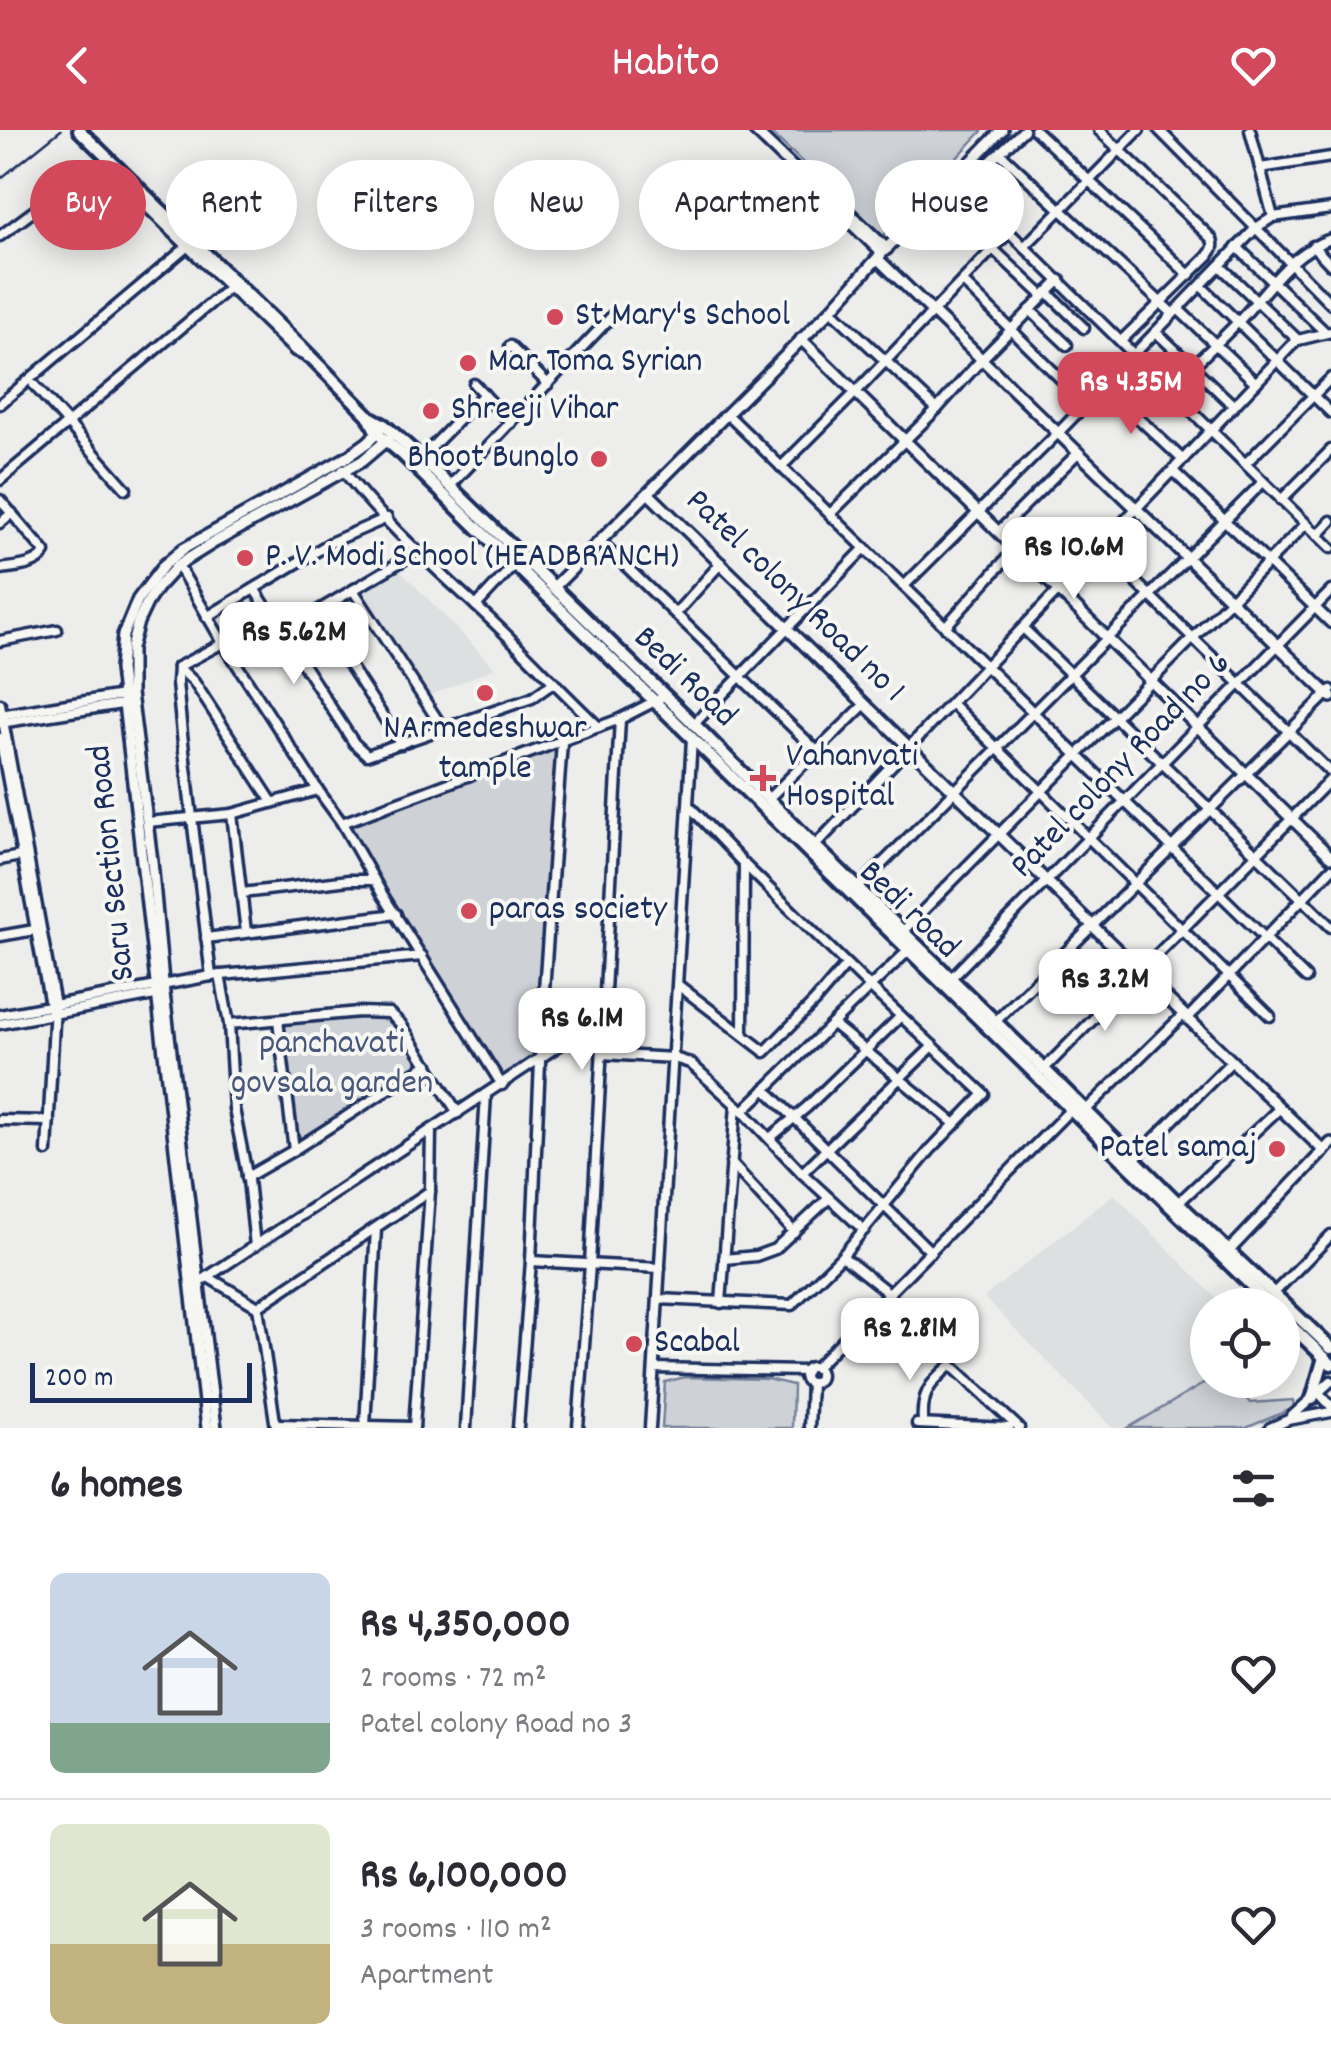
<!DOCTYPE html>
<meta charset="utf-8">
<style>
body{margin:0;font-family:Dekko,sans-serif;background:#f2f2f3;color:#2b2b33;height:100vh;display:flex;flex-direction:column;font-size:38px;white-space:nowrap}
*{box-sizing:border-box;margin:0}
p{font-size:32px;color:#7c7c81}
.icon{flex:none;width:55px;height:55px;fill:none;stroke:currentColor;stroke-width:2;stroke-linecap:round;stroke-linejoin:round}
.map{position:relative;height:1298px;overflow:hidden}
.drawer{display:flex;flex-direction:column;background:#fff;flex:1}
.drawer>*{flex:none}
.banner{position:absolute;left:30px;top:30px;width:1272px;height:90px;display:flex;gap:20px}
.buttons{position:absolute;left:1190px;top:1158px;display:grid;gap:20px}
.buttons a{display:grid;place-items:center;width:110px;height:110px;border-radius:50%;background:#fff;box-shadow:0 5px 25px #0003;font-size:50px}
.scale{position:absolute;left:30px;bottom:25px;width:222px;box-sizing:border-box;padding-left:10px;border:5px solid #1b2f5e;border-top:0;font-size:28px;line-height:35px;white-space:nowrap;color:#1b2f5e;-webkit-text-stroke:8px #f6f6f2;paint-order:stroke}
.price{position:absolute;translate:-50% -85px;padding:0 22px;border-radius:20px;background:#fff;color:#222;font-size:32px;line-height:65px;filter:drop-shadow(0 2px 5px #0008)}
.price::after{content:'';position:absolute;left:50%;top:60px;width:30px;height:22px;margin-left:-15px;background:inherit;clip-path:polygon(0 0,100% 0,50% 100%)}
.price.on{background:#d1495b;color:#fff}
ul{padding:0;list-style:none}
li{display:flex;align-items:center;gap:30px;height:250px;padding:0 50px}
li+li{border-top:2px solid #e1e1e2}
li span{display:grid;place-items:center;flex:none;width:280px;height:200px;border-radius:15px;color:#555}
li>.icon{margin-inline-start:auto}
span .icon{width:120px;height:120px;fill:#fffc;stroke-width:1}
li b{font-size:42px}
h2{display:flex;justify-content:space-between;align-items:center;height:120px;padding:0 50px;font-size:42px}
.tag{padding:0 35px;border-radius:45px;background:#fff;box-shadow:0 5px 25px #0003;font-size:35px;line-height:90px}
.tag.on{background:#d1495b;color:#fff}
header{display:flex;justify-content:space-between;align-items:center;height:130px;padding:0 50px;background:#d1495b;color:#fff;font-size:45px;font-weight:600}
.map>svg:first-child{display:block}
</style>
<header><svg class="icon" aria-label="back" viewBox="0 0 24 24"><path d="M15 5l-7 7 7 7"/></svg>Habito<svg class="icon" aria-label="heart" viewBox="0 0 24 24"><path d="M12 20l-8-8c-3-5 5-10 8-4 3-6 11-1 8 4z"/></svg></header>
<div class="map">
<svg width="1331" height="1298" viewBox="0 0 1331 1298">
<rect width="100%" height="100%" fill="#edeeec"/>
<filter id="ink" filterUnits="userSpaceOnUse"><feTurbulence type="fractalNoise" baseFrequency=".01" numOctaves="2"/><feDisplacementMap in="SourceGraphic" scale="20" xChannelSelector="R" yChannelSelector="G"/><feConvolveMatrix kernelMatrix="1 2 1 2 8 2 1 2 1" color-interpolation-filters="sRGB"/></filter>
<g filter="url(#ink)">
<!-- built -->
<g fill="#dde0e1">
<path d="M 398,438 L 495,538 L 427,567 L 355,459 Z"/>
<path d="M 1114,1064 L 1223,1175 L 1208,1175 L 1208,1250 L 1231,1250 L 1250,1273 L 1293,1270 L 1294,1278 L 1246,1298 L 1113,1298 L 984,1167 Z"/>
</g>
<!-- green -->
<g fill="#ced2d7" stroke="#74809a" stroke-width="2.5">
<path d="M 768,0 L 983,0 L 882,107 Z"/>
<path d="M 557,614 L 533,926 L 503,946 L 497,943 L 393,779 L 367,746 L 346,694 Z"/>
<path d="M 361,886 L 387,888 L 423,934 L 301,1008 C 276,978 283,931 282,894 Z"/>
<path d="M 685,1247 L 767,1249 L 793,1255 L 792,1298 L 662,1298 L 665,1252 Z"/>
<path d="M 1210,1250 L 1231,1250 L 1250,1273 L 1293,1270 L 1294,1278 L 1246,1298 L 1128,1298 Z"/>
</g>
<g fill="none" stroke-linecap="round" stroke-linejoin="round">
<defs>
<g id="minor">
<path d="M 1035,0 L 1189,145"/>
<path d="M 1099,0 L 1212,109 C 1215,117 1212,120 1208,126 L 1121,211"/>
<path d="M 1159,0 L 1331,174"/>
<path d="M 1250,0 L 1273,87"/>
<path d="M 1000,23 L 1173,184"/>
<path d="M 1260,38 L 1331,27"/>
<path d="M 955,49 L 1331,418"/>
<path d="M 963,57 L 1024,0"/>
<path d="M 0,106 L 81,46 L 99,39 L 110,41 L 295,221 L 309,228"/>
<path d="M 1313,116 L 1331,135"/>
<path d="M 1024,117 L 1139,0"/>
<path d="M 1237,117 L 1325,202"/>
<path d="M 993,119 L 1043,166"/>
<path d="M 1220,136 L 1298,210"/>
<path d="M 962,151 L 1086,274"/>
<path d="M 1201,156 L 1331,283"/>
<path d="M 1047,162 L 1084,198"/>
<path d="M 1178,179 L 1256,253"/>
<path d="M 831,180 L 937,279"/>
<path d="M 1030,180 L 1067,215"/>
<path d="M 1156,202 L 1234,276"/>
<path d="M 510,216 L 548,254"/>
<path d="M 474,254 L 511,293"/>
<path d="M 34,255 L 126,359"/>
<path d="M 1104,256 L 1183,330"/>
<path d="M 1170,259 C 1192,236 1216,215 1238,192 C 1266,163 1291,121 1331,109"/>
<path d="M 0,274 L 188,116"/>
<path d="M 727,284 L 1306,848"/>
<path d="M 421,328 L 484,264"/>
<path d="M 1245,334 L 1331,248"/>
<path d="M 781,337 L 856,262 L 1009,102"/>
<path d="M 343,340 C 385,395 439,441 489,488 C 527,524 562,562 599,597"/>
<path d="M 1173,341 L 1331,493"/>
<path d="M 0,350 L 230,157"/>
<path d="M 450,356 L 614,184"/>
<path d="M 0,370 L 45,422 C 39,436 15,437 0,439"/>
<path d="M 1281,370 L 1331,320"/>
<path d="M 830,384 L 937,279 L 982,229 L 1060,150"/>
<path d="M 0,393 L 12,383"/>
<path d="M 999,401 L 1078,323"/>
<path d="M 1318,405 L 1331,391"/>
<path d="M 601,412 L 817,621"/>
<path d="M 1100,417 L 1331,643"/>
<path d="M 178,435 L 223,513 L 318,660 L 342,693 L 381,762 L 502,955"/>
<path d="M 904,456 L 1058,303 L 1256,98 L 1273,87 L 1331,79"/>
<path d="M 255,460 L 354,613 L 367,625 L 532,568 L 553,553"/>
<path d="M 353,460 L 444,600"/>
<path d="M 476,476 L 514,435"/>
<path d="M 315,482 L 401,614"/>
<path d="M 676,483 L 721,433"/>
<path d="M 207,487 L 332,412 L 387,388"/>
<path d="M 945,497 L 1016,418"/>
<path d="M 1023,498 L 1331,797"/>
<path d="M 282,502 L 417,422"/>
<path d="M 0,511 L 57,500"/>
<path d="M 178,537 L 177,553 L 182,604 L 211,846"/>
<path d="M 178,537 L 194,552 L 272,672"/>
<path d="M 178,537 L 223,513"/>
<path d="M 951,573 L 1270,886"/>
<path d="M 0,574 L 55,875 L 47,1021"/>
<path d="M 0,585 L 129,564"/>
<path d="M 0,593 L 128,573"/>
<path d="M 693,595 L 865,418"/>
<path d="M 0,608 L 51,880"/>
<path d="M 768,669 L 865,574"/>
<path d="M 690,677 L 744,734 L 870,857 L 743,981"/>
<path d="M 232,684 L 246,802"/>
<path d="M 147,692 L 232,684 L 318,660"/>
<path d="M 342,693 L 620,589 L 659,569"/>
<path d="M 812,719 L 1291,216 L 1298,210 L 1331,202"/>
<path d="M 0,730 L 25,725"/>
<path d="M 859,757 L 1263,352"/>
<path d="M 242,763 L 349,750 L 374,750"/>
<path d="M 903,801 L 1306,394"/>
<path d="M 0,806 L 40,799"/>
<path d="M 206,808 L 396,784"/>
<path d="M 220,845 L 229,894 L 234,979 L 248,1050 L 255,1116"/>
<path d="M 950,849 L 1331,461"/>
<path d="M 678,855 L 765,922 L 815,871 L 846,835"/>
<path d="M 0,885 L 211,846 L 422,826"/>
<path d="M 1187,889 L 1331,739"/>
<path d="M 278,890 L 294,1020"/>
<path d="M 994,893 L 1331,560"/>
<path d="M 0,894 L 160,864"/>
<path d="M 229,894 L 359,882 L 389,883 L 401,894 L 458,983"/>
<path d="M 833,894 L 955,994"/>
<path d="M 743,904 L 744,734"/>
<path d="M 602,924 L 674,928 L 690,933 L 743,981 L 802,1043 L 864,1100"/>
<path d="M 1044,939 L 1331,649"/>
<path d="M 765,959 L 931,1122"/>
<path d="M 1086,980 L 1183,885"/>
<path d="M 0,990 L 49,991"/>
<path d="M 770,1008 L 807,977 L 901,886"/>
<path d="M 1135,1028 L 1232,931"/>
<path d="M 731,1033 L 794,1102"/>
<path d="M 802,1043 L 933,916"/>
<path d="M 247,1047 L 294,1020 L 428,934"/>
<path d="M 1178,1073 L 1280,978"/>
<path d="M 842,1126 L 890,1164"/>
<path d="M 724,1129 L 756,1126 L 775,1119 L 829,1068"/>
<path d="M 531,1131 L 660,1138"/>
<path d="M 208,1147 L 258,1177"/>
<path d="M 195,1155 L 604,886"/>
<path d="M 1274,1163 L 1331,1105"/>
<path d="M 658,1169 L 792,1175 L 842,1126 L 931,1019 L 984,964 L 870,857 L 909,820"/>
<path d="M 721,1173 L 736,975"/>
<circle cx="812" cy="1245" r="8"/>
<path d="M 654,1238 L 806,1241"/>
<path d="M 815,1238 L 1072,978"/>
<path d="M 1319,1263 L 1331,1276"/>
<path d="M 1291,1287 L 1331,1251"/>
<path d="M 276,1294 L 414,1297"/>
<path d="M 917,1294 L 1009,1298"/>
<path d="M 923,1294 C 921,1265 928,1254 951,1235 L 1019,1298"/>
<path d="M 365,1296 L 376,1099"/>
<path d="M 276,1298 L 258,1177 L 430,1061"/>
<path d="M 414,1298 L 430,1061 L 431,1000"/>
<path d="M 466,1298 L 486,964"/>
<path d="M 518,1298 L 531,1131 L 542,888 L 562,612"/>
<path d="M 578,1298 L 590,1134 L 620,589"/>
<path d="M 650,1298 L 692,609"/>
<path d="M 809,1298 L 811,1253"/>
<path d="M 1270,1298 L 1288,1290 L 1331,1282"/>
</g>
<g id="tertiary">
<path d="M 754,0 L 882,123"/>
<path d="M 838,72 L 887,119"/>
<path d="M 878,129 L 1331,567"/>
<path d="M 801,209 L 1331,727"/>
<path d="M 649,364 L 1324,1021"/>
<path d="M 553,458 L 831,180 L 882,123 L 1002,0"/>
<path d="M 1224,1126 L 1331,1013"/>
<path d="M 207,1298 L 120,539 L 123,505 L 138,469 L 164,435 L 183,419 L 347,327 L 368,312 L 381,299"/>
<path d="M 216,1298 L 164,863 L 152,731 L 131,563 L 131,518 L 138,492 L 147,473 L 157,458 L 178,435 L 215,412 L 362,331 L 388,309"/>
</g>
<g id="secondary">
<path d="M 79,0 L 301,217 L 368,285 L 377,303 L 402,324 L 1271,1175"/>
<path d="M 370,287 L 384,295 L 421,328 L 693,593 L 815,716 L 1044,939 L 1178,1073 L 1331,1218"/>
<path d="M 1282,1187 L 1331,1234"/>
<path d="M 1312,1269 L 1324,1227"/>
</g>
</defs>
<!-- minor casing -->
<use href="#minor" stroke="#1b2f5e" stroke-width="15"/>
<!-- tertiary casing -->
<use href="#tertiary" stroke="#1b2f5e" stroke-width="16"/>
<!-- secondary casing -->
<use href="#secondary" stroke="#1b2f5e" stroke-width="18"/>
<!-- minor -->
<use href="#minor" stroke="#f6f6f2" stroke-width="8"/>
<!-- tertiary -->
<use href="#tertiary" stroke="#f6f6f2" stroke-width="9"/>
<!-- secondary -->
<use href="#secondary" stroke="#f6f6f2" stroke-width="10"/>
<!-- rail -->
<path stroke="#1b2f5e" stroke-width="2.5" d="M 0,49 L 61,0"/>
</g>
</g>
<!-- markers -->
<g fill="#d1495b" stroke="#f6f6f2" stroke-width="4">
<circle cx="555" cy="187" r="10"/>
<circle cx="468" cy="233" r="10"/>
<circle cx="431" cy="281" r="10"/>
<circle cx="599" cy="329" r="10"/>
<circle cx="245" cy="428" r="10"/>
<circle cx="485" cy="563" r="10"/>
<path d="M758 633h10v10h10v10h-10v10h-10v-10h-10v-10h10z"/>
<circle cx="469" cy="781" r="10"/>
<circle cx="1277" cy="1019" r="10"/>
<circle cx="634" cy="1214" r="10"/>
</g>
<g text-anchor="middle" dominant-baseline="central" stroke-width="8" stroke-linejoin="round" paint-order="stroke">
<!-- poi labels -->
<g font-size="35" fill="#1b2f5e" stroke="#f6f6f2" text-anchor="start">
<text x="575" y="187">St Mary's School</text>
<text x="488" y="233">Mar Toma Syrian</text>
<text x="451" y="281">Shreeji Vihar</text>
<text x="579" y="329" text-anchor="end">Bhoot Bunglo</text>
<text x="265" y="428">P. V. Modi School (HEADBRANCH)</text>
<text x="485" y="600" text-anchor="middle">NArmedeshwar<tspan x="485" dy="40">tample</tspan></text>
<text x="786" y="628">Vahanvati<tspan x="786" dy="40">Hospital</tspan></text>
<text x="489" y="781">paras society</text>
<text x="1257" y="1019" text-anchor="end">Patel samaj</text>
<text x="654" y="1214">Scabal</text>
</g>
<!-- street labels -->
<g font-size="35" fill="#1b2f5e" stroke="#f6f6f2">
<text transform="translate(794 467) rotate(44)">Patel colony Road no 1</text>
<text transform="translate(684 548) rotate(44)">Bedi Road</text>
<text transform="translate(1122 636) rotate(-46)">Patel colony Road no 6</text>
<text transform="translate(113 733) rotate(-96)">Saru Section Road</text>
<text transform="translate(908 781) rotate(44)">Bedi road</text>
</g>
<!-- park labels -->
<g font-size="35" fill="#48587c" stroke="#f6f6f2">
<text x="332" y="915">panchavati<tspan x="332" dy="40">govsala garden</tspan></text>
</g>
</g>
</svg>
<div class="buttons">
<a><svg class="icon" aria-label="locate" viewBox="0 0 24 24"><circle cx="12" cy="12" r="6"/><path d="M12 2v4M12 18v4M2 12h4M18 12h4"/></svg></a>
</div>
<div class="scale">200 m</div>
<b class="price on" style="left:1131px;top:307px">Rs 4.35M</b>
<b class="price" style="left:1074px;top:472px">Rs 10.6M</b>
<b class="price" style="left:294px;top:557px">Rs 5.62M</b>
<b class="price" style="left:1105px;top:904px">Rs 3.2M</b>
<b class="price" style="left:582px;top:943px">Rs 6.1M</b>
<b class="price" style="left:910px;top:1253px">Rs 2.81M</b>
<div class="banner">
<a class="tag on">Buy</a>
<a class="tag">Rent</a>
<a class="tag">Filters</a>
<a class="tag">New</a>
<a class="tag">Apartment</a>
<a class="tag">House</a>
</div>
</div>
<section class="drawer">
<h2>6 homes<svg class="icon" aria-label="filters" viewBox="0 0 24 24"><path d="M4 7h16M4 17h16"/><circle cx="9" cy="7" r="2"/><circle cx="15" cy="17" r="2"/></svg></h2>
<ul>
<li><span style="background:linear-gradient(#c9d6e8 75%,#7fa58c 0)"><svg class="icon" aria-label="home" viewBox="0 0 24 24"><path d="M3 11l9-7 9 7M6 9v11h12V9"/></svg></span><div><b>Rs 4,350,000</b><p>2 rooms · 72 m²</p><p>Patel colony Road no 3</p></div><svg class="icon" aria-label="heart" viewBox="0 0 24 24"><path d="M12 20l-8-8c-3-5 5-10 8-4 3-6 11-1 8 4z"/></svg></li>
<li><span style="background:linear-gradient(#dfe7d0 60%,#c2b280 0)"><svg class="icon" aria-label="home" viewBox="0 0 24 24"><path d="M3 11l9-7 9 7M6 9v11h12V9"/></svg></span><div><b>Rs 6,100,000</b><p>3 rooms · 110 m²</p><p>Apartment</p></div><svg class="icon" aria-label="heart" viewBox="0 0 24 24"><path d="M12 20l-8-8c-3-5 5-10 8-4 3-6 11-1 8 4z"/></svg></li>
</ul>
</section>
